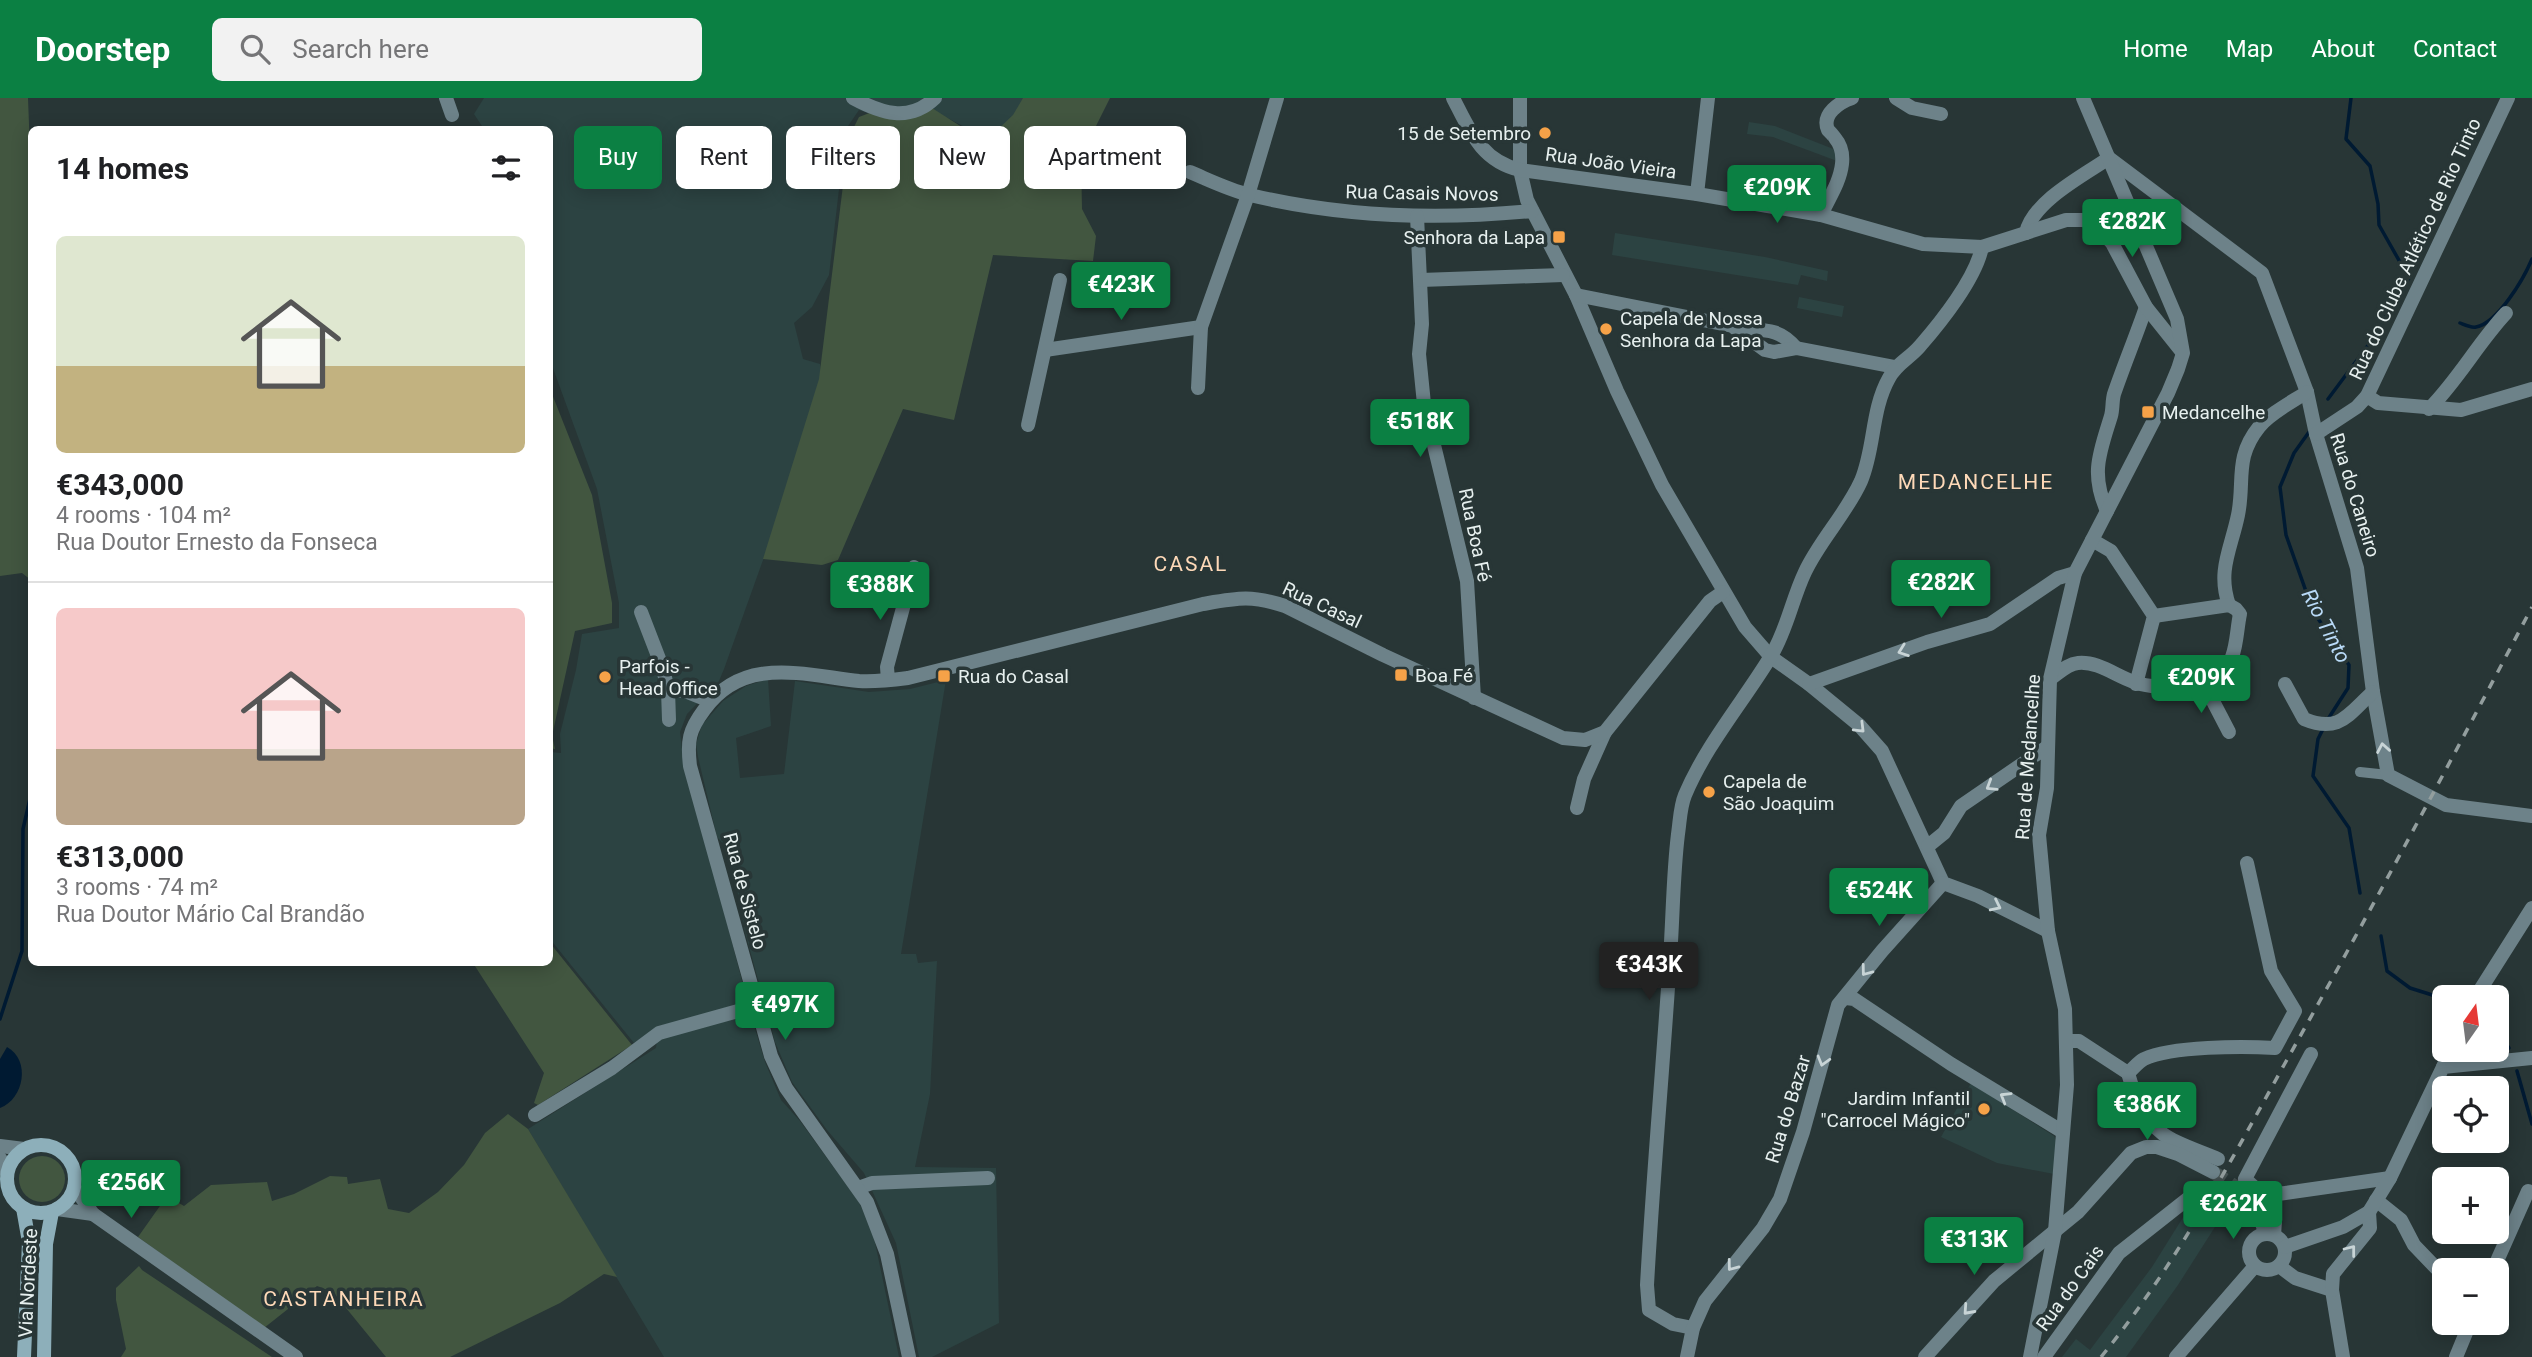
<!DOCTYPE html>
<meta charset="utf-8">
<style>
body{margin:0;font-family:Roboto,sans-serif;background:#f2f2f2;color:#202124;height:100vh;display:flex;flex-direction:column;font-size:26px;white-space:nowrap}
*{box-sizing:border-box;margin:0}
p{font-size:23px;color:#757577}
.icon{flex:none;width:38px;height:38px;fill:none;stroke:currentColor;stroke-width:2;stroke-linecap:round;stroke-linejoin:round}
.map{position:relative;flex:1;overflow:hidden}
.side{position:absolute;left:28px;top:28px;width:525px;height:840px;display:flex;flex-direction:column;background:#fff;border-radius:10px;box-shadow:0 4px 18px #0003}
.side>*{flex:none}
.guide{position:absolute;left:574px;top:28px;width:665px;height:63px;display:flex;gap:14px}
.needle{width:46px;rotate:14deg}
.fabs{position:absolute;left:2432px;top:887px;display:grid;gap:14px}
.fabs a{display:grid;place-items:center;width:77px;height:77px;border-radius:10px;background:#fff;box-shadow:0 4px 18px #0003;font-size:35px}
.price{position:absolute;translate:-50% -60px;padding:0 16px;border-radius:7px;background:#0b8043;color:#fff;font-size:23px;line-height:46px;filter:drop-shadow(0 2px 4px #0008)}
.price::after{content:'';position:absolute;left:50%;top:42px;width:21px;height:16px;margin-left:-10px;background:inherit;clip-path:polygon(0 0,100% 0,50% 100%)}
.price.current{background:#222;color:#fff}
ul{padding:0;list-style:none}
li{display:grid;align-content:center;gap:14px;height:371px;padding:0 28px}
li+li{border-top:2px solid #e0e0e0}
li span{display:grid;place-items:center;height:217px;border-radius:10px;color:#555}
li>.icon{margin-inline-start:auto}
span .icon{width:126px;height:126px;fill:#fffc;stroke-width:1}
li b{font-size:30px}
h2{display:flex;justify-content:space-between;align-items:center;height:84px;padding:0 28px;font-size:30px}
.pill{padding:0 24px;border-radius:10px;background:#fff;box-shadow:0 4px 18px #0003;font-size:24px;line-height:63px}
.pill.current{background:#0b8043;color:#fff}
header{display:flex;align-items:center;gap:42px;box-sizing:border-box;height:98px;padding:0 35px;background:#0b8043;color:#fff}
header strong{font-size:33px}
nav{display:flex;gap:38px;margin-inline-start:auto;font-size:24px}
.search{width:490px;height:63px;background:#f2f2f2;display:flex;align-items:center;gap:18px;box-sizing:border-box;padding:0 24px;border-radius:10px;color:#757577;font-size:26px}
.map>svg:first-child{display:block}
</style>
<header>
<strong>Doorstep</strong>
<div class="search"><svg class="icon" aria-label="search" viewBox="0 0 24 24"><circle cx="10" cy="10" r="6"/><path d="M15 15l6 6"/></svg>Search here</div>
<nav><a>Home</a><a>Map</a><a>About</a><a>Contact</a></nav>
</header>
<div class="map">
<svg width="2532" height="1259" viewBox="0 0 2532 1259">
<rect width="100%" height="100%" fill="#283636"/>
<!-- built -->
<g fill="#2c4342">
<path d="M 484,0 L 1028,0 L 999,47 L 934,13 L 883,20 L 859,12 L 846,31 L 829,177 L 812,209 L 794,225 L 803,261 L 820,266 L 822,283 L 791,384 L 724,571 L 719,583 L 687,616 L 680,634 L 682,651 L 748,906 L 659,928 L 634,945 L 550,841 L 550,654 L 561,655 L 560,636 L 576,572 L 582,536 L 619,530 L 619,505 L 597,391 L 550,262 L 550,32 L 484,31 L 474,16 Z"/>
<path d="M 1749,24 L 1775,28 L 1836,52 L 1837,63 L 1773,39 L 1747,36 Z"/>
<path d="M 1615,135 L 1765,159 L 1828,173 L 1827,183 L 1801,177 L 1798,187 L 1612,157 Z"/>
<path d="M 1799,199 L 1844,208 L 1842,219 L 1797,210 Z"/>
<path d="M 768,581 L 771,628 L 736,640 L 740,680 L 784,676 L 795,583 L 869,594 L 910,591 L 946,582 L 901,856 L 916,856 L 918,865 L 937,863 L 930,996 L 915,1069 L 996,1070 L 999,1225 L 932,1259 L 919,1259 L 896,1145 L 864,1075 L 827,1032 L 792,984 L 775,944 L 745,834 L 730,753 L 717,739 L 698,659 L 696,646 L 702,627 L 723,603 L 746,588 Z"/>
<path d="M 750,914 L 765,964 L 781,1002 L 800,1023 L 859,1104 L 873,1135 L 899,1259 L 664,1259 L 528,1031 L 656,950 L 657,942 Z"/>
<path d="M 1971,985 L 2054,1038 L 2057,1045 L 2054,1076 L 1997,1065 L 1941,1039 Z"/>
<path d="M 2192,1105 L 2220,1121 L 2178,1187 L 2126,1259 L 2062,1259 L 2076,1241 L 2090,1252 L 2152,1169 Z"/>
</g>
<!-- green -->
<g fill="#425640">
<path d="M 0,0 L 28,0 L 32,106 L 31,482 L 22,475 L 0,478 Z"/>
<path d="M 1023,0 L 1110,0 L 1081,58 L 1082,111 L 1096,138 L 1093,163 L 993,157 L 954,322 L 903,311 L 838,462 L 822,467 L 763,461 L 819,281 L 849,39 L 859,19 L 885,9 L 902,13 L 921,3 L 965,31 L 991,38 L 1013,17 Z"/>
<path d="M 550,291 L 592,397 L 612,505 L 612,525 L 575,533 L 552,638 L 555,651 L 550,650 Z"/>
<path d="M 550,845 L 632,947 L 538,1007 L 534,1005 L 544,975 L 473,865 L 550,864 Z"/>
<path d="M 508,1016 L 528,1031 L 617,1179 L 604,1176 L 560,1205 L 450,1259 L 386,1259 L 333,1194 L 317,1188 L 264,1230 L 138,1139 L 167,1098 L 184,1108 L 211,1087 L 267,1084 L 272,1103 L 294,1096 L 330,1078 L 347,1079 L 348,1086 L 380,1081 L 388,1111 L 409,1115 L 438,1094 L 464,1067 L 485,1035 Z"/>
<circle cx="42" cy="1081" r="23"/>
<path d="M 139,1168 L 142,1172 L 272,1259 L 121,1259 L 126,1251 L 116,1202 L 116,1190 Z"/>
</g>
<!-- water -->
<path fill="#001a32" d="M 7,949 C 31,962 24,1001 0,1010 L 0,961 Z"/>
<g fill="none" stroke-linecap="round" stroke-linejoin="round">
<!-- stream -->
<g stroke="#001a32" stroke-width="3.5">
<path d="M 2460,225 C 2465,227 2471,230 2476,229 C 2498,225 2524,180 2532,161"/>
<path d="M 2328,301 L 2369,246 L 2409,180 L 2379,127 L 2378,106 L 2370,68 L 2346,41 L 2351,0"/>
<path d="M 2309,334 L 2294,355 L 2280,389 L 2286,437 L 2313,513 L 2349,567 L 2348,590 L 2328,621"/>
<path d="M 2323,631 L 2318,641 L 2313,678 L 2349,730 L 2360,795"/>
<path d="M 2381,838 L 2387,873 L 2410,890 L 2445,901"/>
<path d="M 0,921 L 22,853 L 23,731 L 32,692"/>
<path d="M 2497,933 L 2509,950"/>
<path d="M 2517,973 L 2532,1026"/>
</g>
<!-- tertiary-tunnel -->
<path stroke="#455252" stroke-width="14" stroke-dasharray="14 7" stroke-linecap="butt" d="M 2213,1074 L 2237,1090"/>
<!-- pedestrian -->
<path stroke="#6d8289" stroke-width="10" d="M 2360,674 L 2388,677"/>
<!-- minor -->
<g stroke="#6d8289" stroke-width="14">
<path d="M 446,0 L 452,17"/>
<path d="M 853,0 C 881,15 909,25 935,0"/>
<path d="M 1520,0 L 1520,72 L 1527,102 L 1576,197 L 1617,293 L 1662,387 L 1745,529 L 1771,559 L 1809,586 L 1859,627 L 1882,653 L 1943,785 L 1978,798 L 2048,833"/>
<path d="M 1896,0 L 1912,10 L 1941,16"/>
<path d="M 1190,74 C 1209,82 1229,92 1250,97 C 1342,119 1439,122 1532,113"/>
<path d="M 1697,96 L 1708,0"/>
<path d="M 1821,117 C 1829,100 1840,84 1842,66 C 1843,57 1841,47 1835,40 C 1835,39 1829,33 1828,32 C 1821,16 1840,4 1852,0"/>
<path d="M 1417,118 L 1422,226 L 1419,256 L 1424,306 L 1467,483 L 1474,600"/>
<path d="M 2026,135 C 2032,104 2084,77 2109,60 L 2262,175 L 2307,294 L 2316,336 L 2357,470 L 2373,594 L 2388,677 L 2446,707 L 2532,718"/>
<path d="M 1421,182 L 1563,177"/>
<path d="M 1576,197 L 1748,231 C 1770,232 1782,233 1796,250"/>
<path d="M 1735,230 L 1765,252 L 1774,254 L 1796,250 L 1895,269"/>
<path d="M 1045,252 L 1201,229"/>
<path d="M 1198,290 L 1201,229 L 1248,97 L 1277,0"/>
<path d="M 2367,298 L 2378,305 L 2461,312 L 2532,291"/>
<path d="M 2429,311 C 2458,282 2478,245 2506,215"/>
<path d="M 1028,327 L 1060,182"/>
<path d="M 2316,336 L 2357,309 L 2367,298 L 2508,0"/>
<path d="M 2107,413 C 2090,375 2100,354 2111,318 C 2113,311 2112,303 2114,296 C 2124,267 2136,238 2146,209"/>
<path d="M 2092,442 L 2111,453 L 2154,518 L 2136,586"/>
<path d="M 2229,507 C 2217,473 2231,451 2238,417 C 2245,383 2234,360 2259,329 C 2270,315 2292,304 2307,294"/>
<path d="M 641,514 L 663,571 L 668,592 L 685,593 L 710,603"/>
<path d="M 2050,581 C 2059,575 2067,566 2078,565 C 2098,563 2116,578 2134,584 C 2160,594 2219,589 2232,559 C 2237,546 2237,530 2240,516 L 2236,511 L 2229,507 L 2154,518"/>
<path d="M 888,582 L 887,569 L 914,469"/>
<path d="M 2203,584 L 2229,634"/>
<path d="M 1809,586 L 1927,544 L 1990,526 L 2058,480 L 2075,475"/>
<path d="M 2285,586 L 2304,621 C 2340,636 2348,616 2373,594"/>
<path d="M 668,592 L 669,622"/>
<path d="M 1577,710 L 1584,681 L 1605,634"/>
<path d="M 1928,748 L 1944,735 L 1961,708 L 2047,649"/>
<path d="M 1846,900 L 1854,901 L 1951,966 L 2063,1034"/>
<path d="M 2475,900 L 2532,810"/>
<path d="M 2067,943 L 2079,943 L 2128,975 C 2133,971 2138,964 2144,961 C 2172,948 2243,948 2275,950 L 2295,913 L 2271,873 L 2247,765"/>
<path d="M 2311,956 L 2245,1081 L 2264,1098 L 2390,1080"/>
<path d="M 2443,969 L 2451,952"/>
<path d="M 2128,975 C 2134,997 2145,1022 2163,1036 C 2176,1046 2203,1054 2218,1061"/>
<path d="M 535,1017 L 612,970 L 659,935 L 756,908"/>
<path d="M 858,1090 L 872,1085 L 988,1080"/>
<path d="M 2264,1098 L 2275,1123 L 2274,1137"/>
<path d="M 2376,1102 L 2401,1122 L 2414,1147 L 2439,1173 L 2445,1176"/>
<path d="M 2279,1168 L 2295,1180 L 2332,1192 L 2343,1259"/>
<path d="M 2493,1172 L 2528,1093"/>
<path d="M 2332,1192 L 2333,1176 L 2370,1130 L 2369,1114"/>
<path d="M 1693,1230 L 1673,1226 L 1649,1212 L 1647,1187 C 1653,1078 1663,969 1670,860 C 1673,818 1673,777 1678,736 C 1680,723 1680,709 1685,697 C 1706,647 1743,604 1771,558 C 1787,532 1792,501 1805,474 C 1820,442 1846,416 1861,383 C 1875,350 1871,312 1889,280 C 1896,266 1910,260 1920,248 C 1941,224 1976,180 1982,149"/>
<path d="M 909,1259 L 887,1156 L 867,1104 L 786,990 L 771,958 L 690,668 C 687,643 689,632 704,612 C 743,557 803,577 859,583 C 875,584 892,582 908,580 L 1203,506 C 1238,500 1251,497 1285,508 L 1383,557 L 1563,640 L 1585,642 L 1605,634 L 1710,503 L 1723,494"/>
<path d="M 1687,1259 L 1693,1230 L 1705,1203 L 1763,1130 L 1780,1101 L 1803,1034 L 1838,907 L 1882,853 L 1943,785"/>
<path d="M 2044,1259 L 2119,1155 L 2195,1095"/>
<path d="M 2176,1259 L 2255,1168"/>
<path d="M 2456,1259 L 2470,1225"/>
</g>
<!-- tertiary -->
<g stroke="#6d8289" stroke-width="14">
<path d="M 1453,0 C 1470,33 1481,63 1520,72 L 1697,96 L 1821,117 L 1923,146 L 1982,149 L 2066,122 L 2083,122 L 2094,126 L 2112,145 L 2146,209 L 2182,254"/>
<path d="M 0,1048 L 24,1051"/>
<path d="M 0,1060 L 7,1075"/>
<path d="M 74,1089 L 93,1116 L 296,1259"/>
<path d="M 2237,1090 L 2257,1113 L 2266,1136"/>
<path d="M 57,1111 L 93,1116"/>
<circle cx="2267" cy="1154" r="18"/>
<path d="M 2285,1149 L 2343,1129 L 2369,1114 L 2390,1080 L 2443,969 L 2532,960"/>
<path d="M 1925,1259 L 1994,1183 L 2078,1114 L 2131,1055 L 2146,1049 L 2157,1049 L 2178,1056 L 2213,1074"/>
<path d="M 2030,1259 L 2055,1133 L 2067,987 L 2065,911 L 2048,833 L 2039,737 L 2047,690 L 2050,581 L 2075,475 L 2168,295 L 2178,271 L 2183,255 L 2177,221 L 2083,0"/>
</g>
<!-- secondary -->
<g stroke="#8dafba" stroke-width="14">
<circle cx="41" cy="1081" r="34"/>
<path d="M 23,1110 L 29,1144 L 24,1259"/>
<path d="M 44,1259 L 46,1146 L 52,1114"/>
</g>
<!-- rail -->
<path stroke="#939e9e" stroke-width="3.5" stroke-dasharray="9 9" stroke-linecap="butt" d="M 2101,1259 C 2174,1170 2228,1068 2284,967 C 2369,816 2451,663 2532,509"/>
</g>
<!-- one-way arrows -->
<defs><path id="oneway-chevron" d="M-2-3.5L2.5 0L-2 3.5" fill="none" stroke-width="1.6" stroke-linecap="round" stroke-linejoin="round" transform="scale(1.75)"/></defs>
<g stroke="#c8d4d6">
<use href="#oneway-chevron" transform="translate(1903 553) rotate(160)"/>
<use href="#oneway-chevron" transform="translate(1860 630) rotate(45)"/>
<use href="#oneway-chevron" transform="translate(2383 650) rotate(-100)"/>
<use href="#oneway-chevron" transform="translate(1991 688) rotate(148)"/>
<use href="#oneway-chevron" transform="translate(1996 808) rotate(26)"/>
<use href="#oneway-chevron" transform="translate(1866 873) rotate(127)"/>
<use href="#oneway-chevron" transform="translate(1823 963) rotate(106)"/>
<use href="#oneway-chevron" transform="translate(2005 999) rotate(-149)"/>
<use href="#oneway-chevron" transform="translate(2351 1152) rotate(-52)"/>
<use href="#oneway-chevron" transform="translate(1732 1168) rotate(127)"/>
<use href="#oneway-chevron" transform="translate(1968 1212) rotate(132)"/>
</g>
<!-- markers -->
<g fill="#f6a248" stroke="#283636" stroke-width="2.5">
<circle cx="1545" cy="35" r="7"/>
<rect x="1552" y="132" width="14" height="14" rx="3.5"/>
<circle cx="1606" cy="231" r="7"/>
<rect x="2141" y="307" width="14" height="14" rx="3.5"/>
<rect x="1394" y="570" width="14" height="14" rx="3.5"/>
<rect x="937" y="571" width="14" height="14" rx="3.5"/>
<circle cx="605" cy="579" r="7"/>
<circle cx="1709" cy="694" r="7"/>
<circle cx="1984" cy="1011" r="7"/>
</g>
<g text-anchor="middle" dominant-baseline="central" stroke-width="7" stroke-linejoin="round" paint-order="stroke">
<!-- poi labels -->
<g font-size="19" fill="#e7f0ef" stroke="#283636" text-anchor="start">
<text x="1531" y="35" text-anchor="end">15 de Setembro</text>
<text x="1545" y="139" text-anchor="end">Senhora da Lapa</text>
<text x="1620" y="220">Capela de Nossa<tspan x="1620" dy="22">Senhora da Lapa</tspan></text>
<text x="2162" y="314">Medancelhe</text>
<text x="619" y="568">Parfois -<tspan x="619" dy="22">Head Office</tspan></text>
<text x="1415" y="577">Boa Fé</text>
<text x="958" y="578">Rua do Casal</text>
<text x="1723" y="683">Capela de<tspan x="1723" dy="22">São Joaquim</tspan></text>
<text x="1970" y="1000" text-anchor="end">Jardim Infantil<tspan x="1970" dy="22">"Carrocel Mágico"</tspan></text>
</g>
<!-- street labels -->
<g font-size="19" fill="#e7f0ef" stroke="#283636">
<text transform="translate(1611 65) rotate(8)">Rua João Vieira</text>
<text transform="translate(1422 95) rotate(1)">Rua Casais Novos</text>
<text transform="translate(2415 151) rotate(-65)">Rua do Clube Atlético de Rio Tinto</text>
<text transform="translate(2355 397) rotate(73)">Rua do Caneiro</text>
<text transform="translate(1475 437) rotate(78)">Rua Boa Fé</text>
<text transform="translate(1322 507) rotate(25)">Rua Casal</text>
<text transform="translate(2028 659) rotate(-86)">Rua de Medancelhe</text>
<text transform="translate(745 793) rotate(75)">Rua de Sistelo</text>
<text transform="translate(1788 1011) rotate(-73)">Rua do Bazar</text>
<text transform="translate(28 1185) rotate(-87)">Via Nordeste</text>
<text transform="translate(2070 1190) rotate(-54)">Rua do Cais</text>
</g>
<!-- neighbourhood labels -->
<g font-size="21" letter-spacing="2" fill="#fed9b8" stroke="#283636">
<text x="1976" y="384">MEDANCELHE</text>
<text x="1191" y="466">CASAL</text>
<text x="344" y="1201">CASTANHEIRA</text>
</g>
<!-- water labels -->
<g font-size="21" font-style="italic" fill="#b9daf7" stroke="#283636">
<text transform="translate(2326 528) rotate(62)">Rio Tinto</text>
</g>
</g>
</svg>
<div class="fabs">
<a><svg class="needle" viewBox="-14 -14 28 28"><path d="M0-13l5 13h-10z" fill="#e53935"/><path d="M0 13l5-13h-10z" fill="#757577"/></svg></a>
<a><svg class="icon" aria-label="locate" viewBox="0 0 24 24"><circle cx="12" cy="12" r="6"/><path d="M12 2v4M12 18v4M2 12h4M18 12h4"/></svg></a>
<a>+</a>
<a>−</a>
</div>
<b class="price" style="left:1777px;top:127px">€209K</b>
<b class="price" style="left:2132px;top:161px">€282K</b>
<b class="price" style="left:1121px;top:224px">€423K</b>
<b class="price" style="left:1420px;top:361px">€518K</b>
<b class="price" style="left:1941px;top:522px">€282K</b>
<b class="price" style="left:880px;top:524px">€388K</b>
<b class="price" style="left:2201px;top:617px">€209K</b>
<b class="price" style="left:1879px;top:830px">€524K</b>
<b class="price current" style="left:1649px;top:904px">€343K</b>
<b class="price" style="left:785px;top:944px">€497K</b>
<b class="price" style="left:2147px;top:1044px">€386K</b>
<b class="price" style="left:131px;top:1122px">€256K</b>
<b class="price" style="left:2233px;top:1143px">€262K</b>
<b class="price" style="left:1974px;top:1179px">€313K</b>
<div class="guide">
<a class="pill current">Buy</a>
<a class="pill">Rent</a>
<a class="pill">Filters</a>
<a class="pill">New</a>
<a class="pill">Apartment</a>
</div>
<section class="side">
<h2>14 homes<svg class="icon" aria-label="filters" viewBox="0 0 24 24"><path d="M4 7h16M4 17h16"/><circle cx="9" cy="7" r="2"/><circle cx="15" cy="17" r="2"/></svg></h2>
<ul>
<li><span style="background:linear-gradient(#dfe7d0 60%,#c2b280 0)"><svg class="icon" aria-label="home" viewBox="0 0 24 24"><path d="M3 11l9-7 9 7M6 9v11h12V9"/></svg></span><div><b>€343,000</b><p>4 rooms · 104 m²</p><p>Rua Doutor Ernesto da Fonseca</p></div></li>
<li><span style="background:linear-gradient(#f6c9c9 65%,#b9a48a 0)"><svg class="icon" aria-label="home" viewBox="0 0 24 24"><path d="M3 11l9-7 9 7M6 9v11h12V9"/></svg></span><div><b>€313,000</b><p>3 rooms · 74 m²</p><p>Rua Doutor Mário Cal Brandão</p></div></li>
</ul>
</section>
</div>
